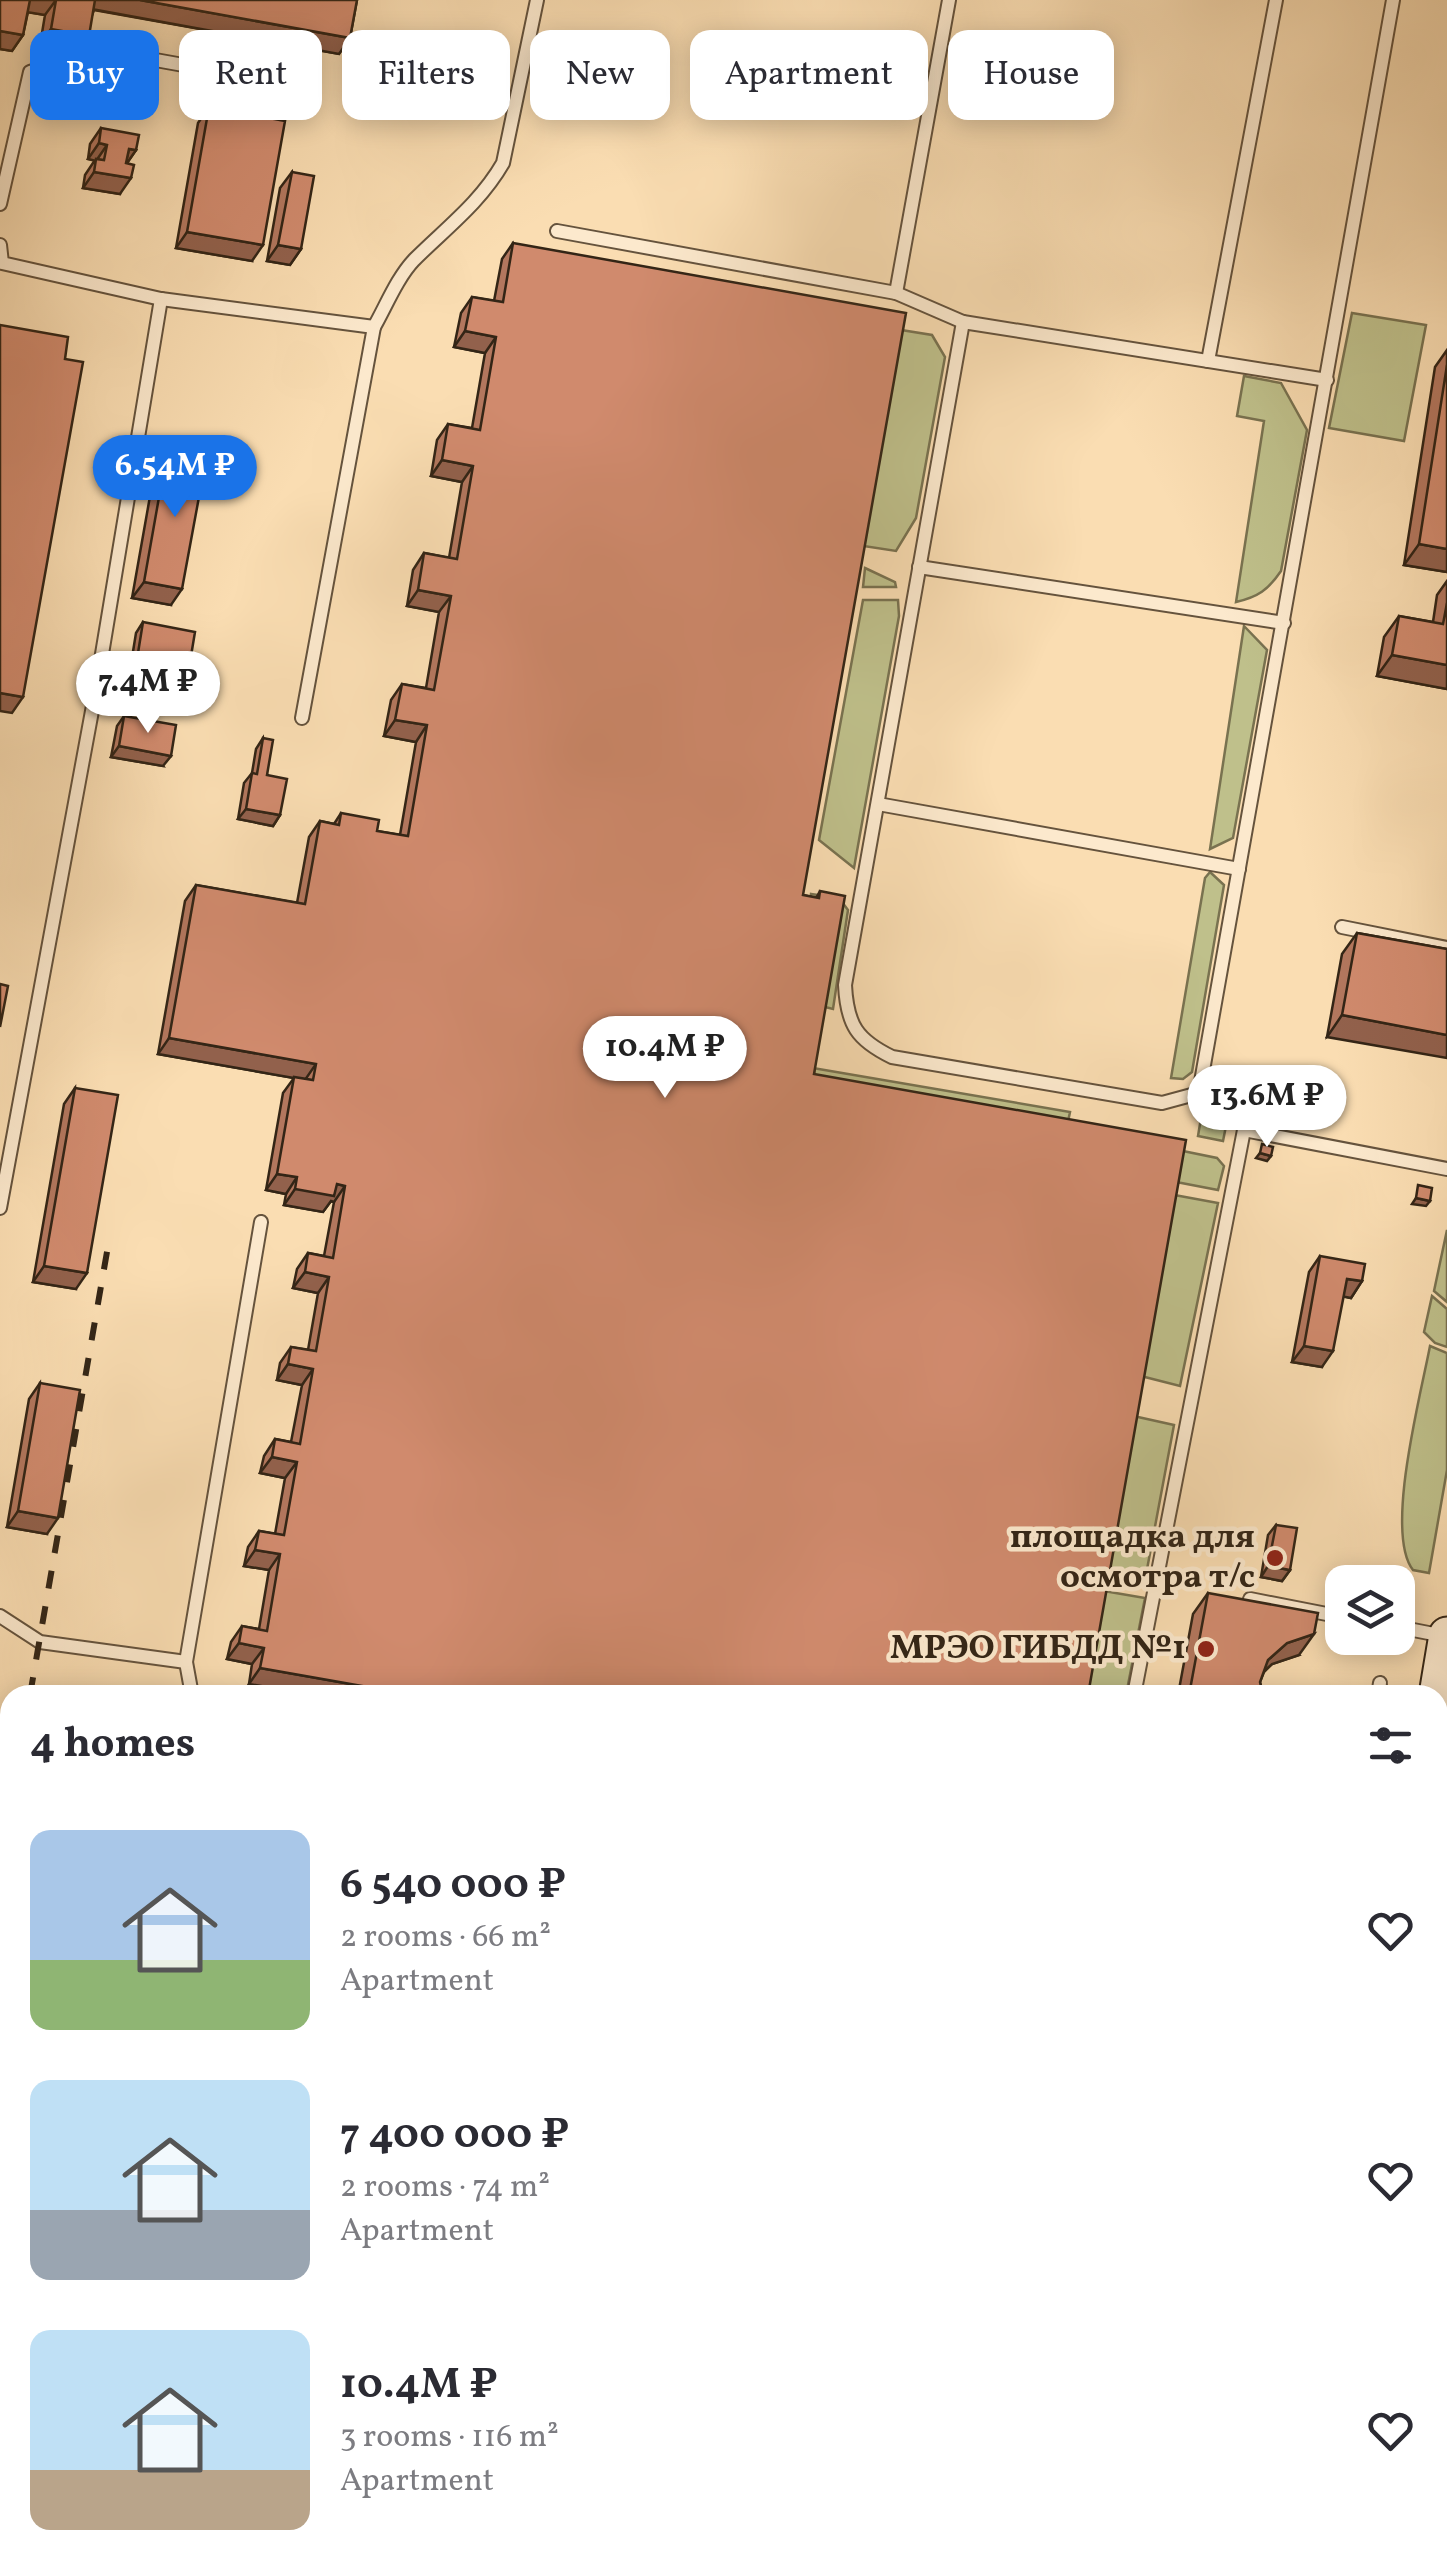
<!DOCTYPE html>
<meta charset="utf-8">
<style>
body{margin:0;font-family:Vollkorn,serif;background:#f7f7f7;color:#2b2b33;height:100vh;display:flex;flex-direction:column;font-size:38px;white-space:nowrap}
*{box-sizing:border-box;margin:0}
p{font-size:32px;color:#7c7c81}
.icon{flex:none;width:55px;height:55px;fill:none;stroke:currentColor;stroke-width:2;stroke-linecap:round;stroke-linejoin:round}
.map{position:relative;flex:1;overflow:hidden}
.sheet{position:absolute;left:0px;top:1685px;width:1448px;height:890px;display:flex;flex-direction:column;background:#fff;border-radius:30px 30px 0 0;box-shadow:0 5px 25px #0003}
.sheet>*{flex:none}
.hud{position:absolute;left:30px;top:30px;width:1388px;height:90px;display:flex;gap:20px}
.controls{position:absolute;left:1325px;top:1565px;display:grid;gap:20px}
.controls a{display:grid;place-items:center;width:90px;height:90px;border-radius:20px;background:#fff;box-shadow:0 5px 25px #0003;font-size:50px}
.price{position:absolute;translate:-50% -85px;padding:0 22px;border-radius:35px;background:#fff;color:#222;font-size:32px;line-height:65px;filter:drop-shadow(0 2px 5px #0008)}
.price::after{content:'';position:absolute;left:50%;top:60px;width:30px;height:22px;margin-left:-15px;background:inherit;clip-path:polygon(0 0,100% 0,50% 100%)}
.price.active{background:#1a73e8;color:#fff}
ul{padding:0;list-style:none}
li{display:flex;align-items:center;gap:30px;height:250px;padding:0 30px}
li span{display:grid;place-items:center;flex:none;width:280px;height:200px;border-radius:20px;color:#555}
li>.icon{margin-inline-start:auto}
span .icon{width:120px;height:120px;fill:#fffc;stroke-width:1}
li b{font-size:42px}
h2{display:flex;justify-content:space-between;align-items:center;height:120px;padding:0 30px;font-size:42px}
.chip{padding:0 35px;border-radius:20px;background:#fff;box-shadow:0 5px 25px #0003;font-size:35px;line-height:90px}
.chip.active{background:#1a73e8;color:#fff}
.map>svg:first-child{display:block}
</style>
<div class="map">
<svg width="1447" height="2575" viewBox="0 0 1447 2575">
<rect width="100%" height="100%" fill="#faddb2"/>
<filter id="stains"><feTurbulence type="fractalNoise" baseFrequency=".002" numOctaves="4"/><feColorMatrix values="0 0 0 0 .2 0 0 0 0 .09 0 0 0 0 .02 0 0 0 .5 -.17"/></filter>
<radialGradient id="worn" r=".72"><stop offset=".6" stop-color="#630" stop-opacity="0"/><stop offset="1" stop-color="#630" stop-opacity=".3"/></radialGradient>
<!-- green -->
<g fill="#bfc08b" stroke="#797250" stroke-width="2.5">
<path d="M 1352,313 L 1426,325 L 1404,441 L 1329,428 Z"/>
<path d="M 895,329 L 932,335 L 945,357 L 916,518 L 896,551 L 857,545 Z"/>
<path d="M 1244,376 L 1281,383 L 1307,430 L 1281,571 C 1268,590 1258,597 1236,602 L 1264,421 L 1237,416 Z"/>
<path d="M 865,568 L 895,582 L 896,587 L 863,587 Z"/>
<path d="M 863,600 L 898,600 L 899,616 L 854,868 L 819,840 Z"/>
<path d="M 1244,626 L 1267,650 L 1233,838 L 1210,849 Z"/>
<path d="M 1210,872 L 1224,885 L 1192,1072 L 1183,1079 L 1171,1078 L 1205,878 Z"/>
<path d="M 811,894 L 839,898 L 848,910 L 833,1009 L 817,1005 L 809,907 Z"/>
<path d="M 807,1067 L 1070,1112 L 1065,1136 L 803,1090 Z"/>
<path d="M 1203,1106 L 1229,1111 L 1223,1141 L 1198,1136 Z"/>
<path d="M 1178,1150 L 1217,1158 L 1224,1166 L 1218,1190 L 1171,1181 Z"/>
<path d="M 1169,1194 L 1218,1203 L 1180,1386 L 1137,1375 Z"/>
<path d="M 1447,1230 L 1447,1302 L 1434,1291 Z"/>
<path d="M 1432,1296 L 1447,1309 L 1447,1347 L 1435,1343 L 1424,1332 Z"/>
<path d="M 1430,1346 L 1447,1353 L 1447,1470 L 1429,1573 L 1413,1570 C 1384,1533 1421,1394 1430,1346 Z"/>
<path d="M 1129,1415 L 1174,1425 L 1145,1580 L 1101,1573 Z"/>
<path d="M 1098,1590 L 1145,1598 L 1126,1695 L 1080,1695 Z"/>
<path d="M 660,2565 L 747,2565 L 745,2575 L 658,2575 Z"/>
<path d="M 768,2565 L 845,2565 L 843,2575 L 766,2575 Z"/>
</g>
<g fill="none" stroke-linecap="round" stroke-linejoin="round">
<defs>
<g id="lane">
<path d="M 0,204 L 30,72 L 100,50 L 211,70"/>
<path d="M 557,231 L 896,293 L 963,322"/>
<path d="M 0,245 L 2,263 L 161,299 L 374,327 L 302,718"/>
<path d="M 896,293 L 949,0"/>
<path d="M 374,327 C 386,306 397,278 414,260 C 446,228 480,203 503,163 L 537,0"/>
<path d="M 1208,361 L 1276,0"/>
<path d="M 919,567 L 1284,623"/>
<path d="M 878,804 L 1239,869"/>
<path d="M 1342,927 L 1447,948"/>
<path d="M 1199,1093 L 1162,1103 L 892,1057 C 857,1040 847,1025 845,985 L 963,322 L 1327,380"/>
<path d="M 1244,1130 L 1447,1169"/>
<path d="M 0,1208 L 97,684 L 161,299"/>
<path d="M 1250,1599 L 1342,1617"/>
<path d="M 0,1616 L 40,1642 L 186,1662"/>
<path d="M 1398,1627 L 1444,1636"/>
<path d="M 192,1695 L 186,1662 L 261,1222"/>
<path d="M 1134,1695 L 1244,1130 L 1235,1100 L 1217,1093 L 1199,1093 L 1393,0"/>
<path d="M 1378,1695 L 1380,1683"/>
<path d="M 0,2348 L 10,2347"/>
<path d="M 1142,2575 L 1144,2565"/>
</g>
<g id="secondary">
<path d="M 1437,1695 L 1447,1635"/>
<path d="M 1289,2575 L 1291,2565"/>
</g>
</defs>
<!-- lane casing -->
<use href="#lane" stroke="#65533d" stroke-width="16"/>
<!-- secondary casing -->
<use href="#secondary" stroke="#332516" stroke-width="39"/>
<!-- path -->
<path stroke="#332516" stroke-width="4" stroke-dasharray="2.5 5" stroke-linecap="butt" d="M 1252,2575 L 1254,2565"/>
<!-- lane -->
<use href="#lane" stroke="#fce9cd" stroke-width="12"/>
<!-- secondary -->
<use href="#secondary" stroke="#fce9cd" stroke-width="35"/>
<!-- rail -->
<g stroke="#332516" stroke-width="6" stroke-dasharray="18 18" stroke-linecap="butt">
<path d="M 30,1695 L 108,1246"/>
<path d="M 0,1823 L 10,1786"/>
<path d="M 0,2113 L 10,2110"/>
<path d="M 0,2415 L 10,2417"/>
</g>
</g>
<!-- wall -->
<g fill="#b3775e" stroke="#332516" stroke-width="2.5">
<path d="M 0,0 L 357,0 L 350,38 L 339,54 L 94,10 L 78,52 L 40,45 L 45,15 L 28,12 L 23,35 L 12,51 L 0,49 Z"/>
<path d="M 209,107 L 252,261 L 176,248 L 198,123 Z"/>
<path d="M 101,128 L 136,150 L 127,163 L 120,194 L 83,188 L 85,175 L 95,160 L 88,159 L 90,144 Z"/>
<path d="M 292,172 L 301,249 L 290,265 L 267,261 L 280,188 Z"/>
<path d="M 513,243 L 803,895 L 816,898 L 820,891 L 814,1074 L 1088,1695 L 312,1695 L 249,1684 L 252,1664 L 227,1659 L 231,1642 L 242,1626 L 259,1629 L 269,1570 L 244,1566 L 248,1547 L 259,1531 L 275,1534 L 285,1478 L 260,1473 L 264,1456 L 275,1439 L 291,1442 L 302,1385 L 277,1380 L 280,1363 L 291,1347 L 308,1350 L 318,1293 L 293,1288 L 297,1269 L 308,1253 L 324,1256 L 334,1202 L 331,1201 L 323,1212 L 284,1205 L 286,1194 L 266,1190 L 283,1093 L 294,1078 L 158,1054 L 185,901 L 196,885 L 297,903 L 309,837 L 320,821 L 334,824 L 341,813 L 377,831 L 400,835 L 416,742 L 384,736 L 391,700 L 402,684 L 426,688 L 439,612 L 407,606 L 413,570 L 424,553 L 449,558 L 462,482 L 431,476 L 437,440 L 448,424 L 472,428 L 485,353 L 454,347 L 461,313 L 472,297 L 494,301 L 502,259 Z"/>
<path d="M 1447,350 L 1447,572 L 1404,565 L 1435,367 Z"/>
<path d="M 167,452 L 171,605 L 132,598 L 155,468 Z"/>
<path d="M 1447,581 L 1447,689 L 1377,676 L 1384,637 L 1399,616 L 1433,622 L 1437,595 Z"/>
<path d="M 143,622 L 190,662 L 182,673 L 131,664 L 136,633 Z"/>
<path d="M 124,716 L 163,766 L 111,757 L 117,726 Z"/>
<path d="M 263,738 L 267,775 L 280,815 L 273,826 L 238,819 L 244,783 L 252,773 L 256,749 Z"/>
<path d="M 1357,933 L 1447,949 L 1327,1037 L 1342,954 Z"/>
<path d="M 75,1088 L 76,1289 L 33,1282 L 64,1104 Z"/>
<path d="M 1320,1256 L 1362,1281 L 1351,1298 L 1343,1296 L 1322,1367 L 1292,1362 L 1309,1272 Z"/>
<path d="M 40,1383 L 47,1534 L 7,1527 L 29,1399 Z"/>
<path d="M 1276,1525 L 1290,1570 L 1282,1581 L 1261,1577 L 1268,1535 Z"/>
<path d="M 1208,1593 L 1299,1655 L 1272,1664 L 1264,1672 L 1260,1682 L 1263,1695 L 1178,1695 L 1193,1614 Z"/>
<path d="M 428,2565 L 610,2565 L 608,2575 L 426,2575 Z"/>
<path d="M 912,2565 L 1143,2565 L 1142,2575 L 910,2575 Z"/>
</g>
<!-- shaded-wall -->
<g fill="#92614c" stroke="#332516" stroke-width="2.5">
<path d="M 27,0 L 56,0 L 45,15 L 20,11 Z"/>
<path d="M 91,0 L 140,0 L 350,38 L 339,54 L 86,8 Z"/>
<path d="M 51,29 L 89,36 L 78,52 L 40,45 Z"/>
<path d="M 0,31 L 23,35 L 12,51 L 0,49 Z"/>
<path d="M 99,143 L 107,145 L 96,161 L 88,159 Z"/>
<path d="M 129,149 L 136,150 L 125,166 Z"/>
<path d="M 94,172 L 131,178 L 120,194 L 83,188 Z"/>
<path d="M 187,232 L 263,245 L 252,261 L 176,248 Z"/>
<path d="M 278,245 L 301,249 L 290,265 L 267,261 Z"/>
<path d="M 465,331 L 496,337 L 485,353 L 454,347 Z"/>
<path d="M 442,460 L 473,466 L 462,482 L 431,476 Z"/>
<path d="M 1419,544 L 1447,549 L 1447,572 L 1404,565 Z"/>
<path d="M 144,582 L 182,589 L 171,605 L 132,598 Z"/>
<path d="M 418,590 L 451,596 L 439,612 L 407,606 Z"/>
<path d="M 138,653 L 190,662 L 182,673 L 131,664 Z"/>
<path d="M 1392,655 L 1447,665 L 1447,689 L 1377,676 Z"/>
<path d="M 0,693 L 23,697 L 12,713 L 0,711 Z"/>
<path d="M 395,720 L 427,725 L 416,742 L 384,736 Z"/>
<path d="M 119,746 L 171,756 L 163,766 L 111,757 Z"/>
<path d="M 246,809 L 280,815 L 273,826 L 238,819 Z"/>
<path d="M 1342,1015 L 1447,1035 L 1447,1058 L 1327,1037 Z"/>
<path d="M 169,1038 L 316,1064 L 305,1080 L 158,1054 Z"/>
<path d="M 1260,1153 L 1271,1156 L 1267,1161 L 1256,1158 Z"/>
<path d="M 277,1174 L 297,1177 L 286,1194 L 266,1190 Z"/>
<path d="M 337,1184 L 345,1186 L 334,1202 L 331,1201 L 323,1212 L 284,1205 L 295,1189 Z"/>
<path d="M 1416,1198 L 1430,1201 L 1426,1206 L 1412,1204 Z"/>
<path d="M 44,1266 L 87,1273 L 76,1289 L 33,1282 Z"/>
<path d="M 305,1272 L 329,1277 L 318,1293 L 293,1288 Z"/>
<path d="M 1347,1279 L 1362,1281 L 1351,1298 L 1335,1295 Z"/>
<path d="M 1304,1346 L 1333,1351 L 1322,1367 L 1292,1362 Z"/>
<path d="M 288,1364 L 313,1369 L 302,1385 L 277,1380 Z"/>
<path d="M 272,1457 L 297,1462 L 285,1478 L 260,1473 Z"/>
<path d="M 18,1511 L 58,1518 L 47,1534 L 7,1527 Z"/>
<path d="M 255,1550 L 280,1554 L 269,1570 L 244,1566 Z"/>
<path d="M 1268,1566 L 1290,1570 L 1282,1581 L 1261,1577 Z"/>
<path d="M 1314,1634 L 1299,1655 L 1272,1664 L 1253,1681 L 1268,1660 L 1287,1643 Z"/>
<path d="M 239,1643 L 264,1648 L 252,1664 L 227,1659 Z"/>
<path d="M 260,1668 L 413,1695 L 312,1695 L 249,1684 Z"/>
</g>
<!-- building -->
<g fill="#d08a6d" stroke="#332516" stroke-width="2.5">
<path d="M 0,0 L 30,0 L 23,35 L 0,31 Z"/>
<path d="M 56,0 L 95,0 L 89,36 L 51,29 Z"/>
<path d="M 140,0 L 357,0 L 350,38 Z"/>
<path d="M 209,107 L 285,121 L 263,245 L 187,232 Z"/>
<path d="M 101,128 L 139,135 L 136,150 L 129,149 L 126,163 L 134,165 L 131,178 L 94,172 L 96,159 L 104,160 L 107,145 L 99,143 Z"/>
<path d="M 292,172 L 314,176 L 301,249 L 278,245 Z"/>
<path d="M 513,243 L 906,313 L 803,895 L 819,898 L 820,891 L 845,896 L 814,1074 L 1186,1140 L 1088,1695 L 413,1695 L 260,1668 L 264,1648 L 239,1643 L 242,1626 L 267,1631 L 280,1554 L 255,1550 L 259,1531 L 284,1535 L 297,1462 L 272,1457 L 275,1439 L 300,1444 L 313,1369 L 288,1364 L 291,1347 L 316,1351 L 329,1277 L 305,1272 L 308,1253 L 333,1258 L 345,1186 L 337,1184 L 334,1196 L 295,1189 L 297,1177 L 277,1174 L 294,1077 L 313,1080 L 316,1064 L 169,1038 L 196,885 L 305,904 L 320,821 L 339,825 L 341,813 L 379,820 L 377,831 L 408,836 L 427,725 L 395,720 L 402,684 L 434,690 L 451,596 L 418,590 L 424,553 L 457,559 L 473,466 L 442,460 L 448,424 L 480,430 L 496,337 L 465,331 L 472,297 L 503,302 Z"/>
<path d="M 0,325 L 68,337 L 65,359 L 83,362 L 23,697 L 0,693 Z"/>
<path d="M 1447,365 L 1447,549 L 1419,544 Z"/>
<path d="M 167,452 L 206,459 L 182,589 L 144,582 Z"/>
<path d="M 1447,603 L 1447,665 L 1392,655 L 1399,616 L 1443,624 Z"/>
<path d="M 143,622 L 195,632 L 190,662 L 138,653 Z"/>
<path d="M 124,716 L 176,725 L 171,756 L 119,746 Z"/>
<path d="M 263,738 L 273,740 L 267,775 L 287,779 L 280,815 L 246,809 L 252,773 L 257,774 Z"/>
<path d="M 1357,933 L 1447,949 L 1447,1035 L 1342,1015 Z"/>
<path d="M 0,984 L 8,986 L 0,1027 Z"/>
<path d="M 75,1088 L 118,1095 L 87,1273 L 44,1266 Z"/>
<path d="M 1262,1144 L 1273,1147 L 1271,1156 L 1260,1153 Z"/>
<path d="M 1418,1185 L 1432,1188 L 1430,1201 L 1416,1198 Z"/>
<path d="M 1320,1256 L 1365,1264 L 1362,1281 L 1347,1279 L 1333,1351 L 1304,1346 Z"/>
<path d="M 40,1383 L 80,1390 L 58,1518 L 18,1511 Z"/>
<path d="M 1276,1525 L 1297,1528 L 1290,1570 L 1268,1566 Z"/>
<path d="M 1208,1593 L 1318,1613 L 1314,1634 L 1287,1643 L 1268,1660 L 1260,1682 L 1263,1695 L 1189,1695 Z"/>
<path d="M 10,1889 L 10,1966 L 0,1982 L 0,1905 Z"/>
<path d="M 436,2565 L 610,2565 L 608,2575 L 434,2575 Z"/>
<path d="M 920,2565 L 1143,2565 L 1142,2575 L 918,2575 Z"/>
</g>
<!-- markers -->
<g fill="#8f2418" stroke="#fce9cd" stroke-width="4">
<circle cx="1275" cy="1558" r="10"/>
<circle cx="1206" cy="1649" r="10"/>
</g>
<g text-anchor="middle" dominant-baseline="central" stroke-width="9" stroke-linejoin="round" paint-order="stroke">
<!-- poi labels -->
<g font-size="35" font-weight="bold" fill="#332516" stroke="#fce9cd" text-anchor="end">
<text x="1255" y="1538">площадка для<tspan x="1255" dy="40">осмотра т/с</tspan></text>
<text x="1186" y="1649">МРЭО ГИБДД №1</text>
</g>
</g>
<rect width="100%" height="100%" filter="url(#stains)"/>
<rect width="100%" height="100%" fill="url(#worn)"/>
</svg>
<div class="controls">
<a><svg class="icon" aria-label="layers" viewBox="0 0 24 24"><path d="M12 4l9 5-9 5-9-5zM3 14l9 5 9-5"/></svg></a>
</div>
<b class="price active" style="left:175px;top:520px">6.54M ₽</b>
<b class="price" style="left:148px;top:736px">7.4M ₽</b>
<b class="price" style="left:665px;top:1101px">10.4M ₽</b>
<b class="price" style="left:1267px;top:1150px">13.6M ₽</b>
<div class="hud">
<a class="chip active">Buy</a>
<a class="chip">Rent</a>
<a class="chip">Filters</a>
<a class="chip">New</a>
<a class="chip">Apartment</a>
<a class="chip">House</a>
</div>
<section class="sheet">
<h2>4 homes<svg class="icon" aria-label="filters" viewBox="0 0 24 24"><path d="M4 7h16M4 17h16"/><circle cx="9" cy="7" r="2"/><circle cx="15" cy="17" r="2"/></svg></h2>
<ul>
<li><span style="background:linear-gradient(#a9c7e8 65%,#8fb573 0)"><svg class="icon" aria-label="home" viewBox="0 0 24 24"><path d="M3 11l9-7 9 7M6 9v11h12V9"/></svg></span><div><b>6 540 000 ₽</b><p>2 rooms · 66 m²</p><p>Apartment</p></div><svg class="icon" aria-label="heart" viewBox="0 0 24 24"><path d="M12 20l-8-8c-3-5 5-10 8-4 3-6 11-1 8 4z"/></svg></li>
<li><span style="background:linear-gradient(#bfe0f5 65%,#9aa5b1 0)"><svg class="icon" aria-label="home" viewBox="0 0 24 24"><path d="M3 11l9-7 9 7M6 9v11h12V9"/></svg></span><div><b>7 400 000 ₽</b><p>2 rooms · 74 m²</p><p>Apartment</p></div><svg class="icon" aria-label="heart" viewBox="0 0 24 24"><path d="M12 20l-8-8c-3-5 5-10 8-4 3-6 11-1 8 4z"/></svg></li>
<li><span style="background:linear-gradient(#bfe0f5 70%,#b9a48a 0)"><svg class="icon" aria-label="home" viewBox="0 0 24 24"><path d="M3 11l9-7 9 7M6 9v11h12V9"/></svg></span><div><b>10.4M ₽</b><p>3 rooms · 116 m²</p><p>Apartment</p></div><svg class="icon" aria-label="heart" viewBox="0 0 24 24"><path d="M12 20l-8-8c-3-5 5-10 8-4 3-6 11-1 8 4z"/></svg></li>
</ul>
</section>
</div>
